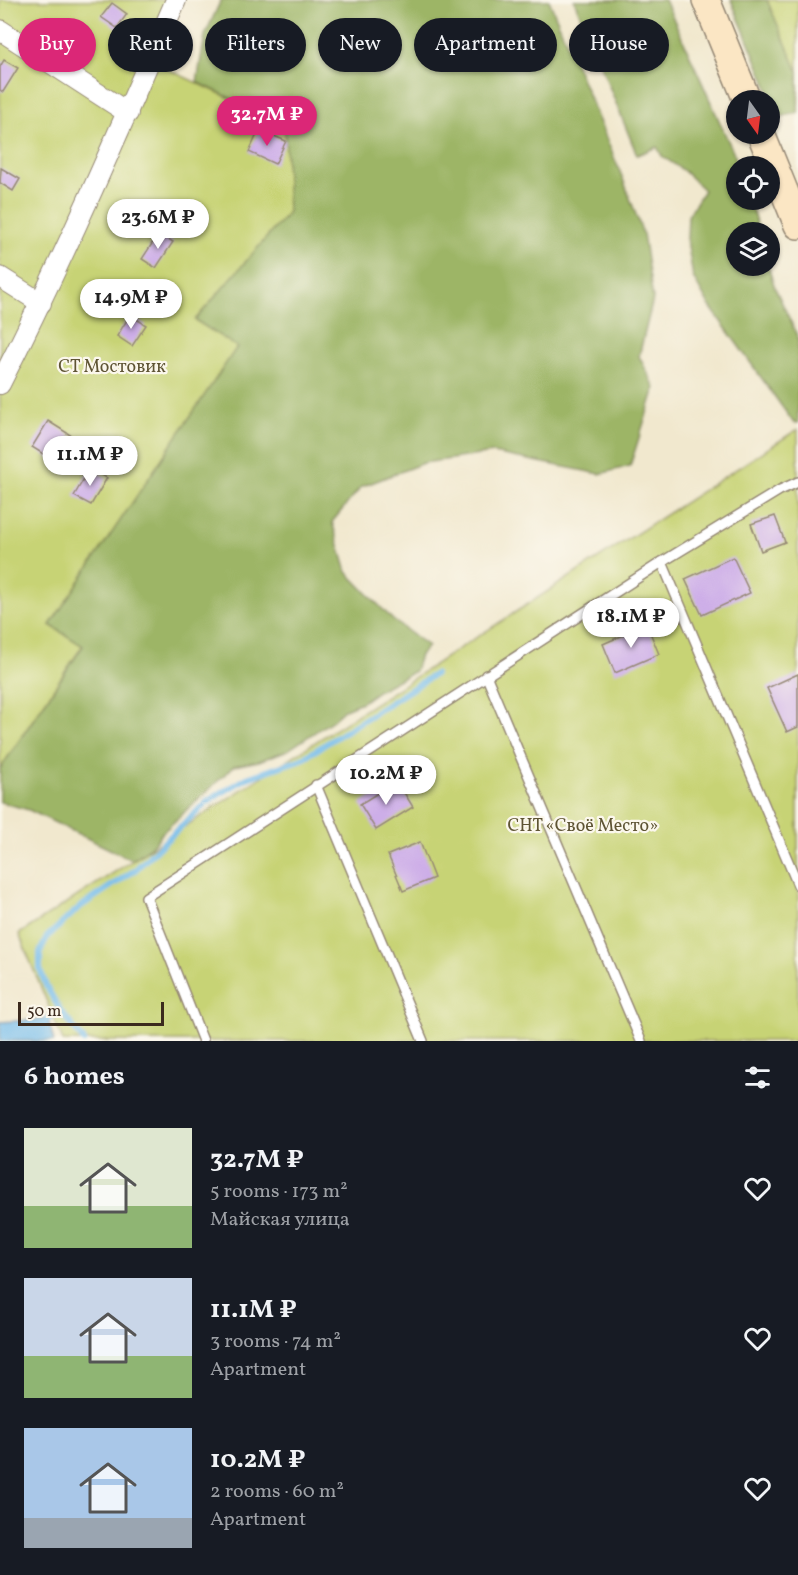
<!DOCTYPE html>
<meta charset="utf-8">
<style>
body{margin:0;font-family:Vollkorn,serif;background:#242831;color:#f1f3f6;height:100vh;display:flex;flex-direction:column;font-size:22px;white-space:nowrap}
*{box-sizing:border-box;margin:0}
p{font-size:20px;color:#9ea1a6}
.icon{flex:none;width:33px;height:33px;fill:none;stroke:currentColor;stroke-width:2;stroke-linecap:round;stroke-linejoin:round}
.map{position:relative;height:1041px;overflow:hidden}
.panel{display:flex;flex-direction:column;background:#171b24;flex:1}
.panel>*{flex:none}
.hud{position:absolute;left:18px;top:18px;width:762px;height:54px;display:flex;gap:12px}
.needle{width:39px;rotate:166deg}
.tools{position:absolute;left:726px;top:90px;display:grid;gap:12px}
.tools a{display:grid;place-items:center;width:54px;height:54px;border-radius:50%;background:#171b24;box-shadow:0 2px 4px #0004;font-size:30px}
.scale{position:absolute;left:18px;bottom:15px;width:146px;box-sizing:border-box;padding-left:6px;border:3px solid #3b2a1e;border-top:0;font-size:16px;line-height:21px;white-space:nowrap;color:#3b2a1e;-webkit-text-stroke:4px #fbf7ec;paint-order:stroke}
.price{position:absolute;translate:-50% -51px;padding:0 14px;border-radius:21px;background:#fff;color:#222;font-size:20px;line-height:39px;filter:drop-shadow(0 2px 3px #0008)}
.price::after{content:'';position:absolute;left:50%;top:36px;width:18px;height:14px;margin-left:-9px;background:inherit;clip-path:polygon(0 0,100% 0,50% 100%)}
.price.current{background:#db2777;color:#fff}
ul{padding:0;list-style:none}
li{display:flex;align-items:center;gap:18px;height:150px;padding:0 24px}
li span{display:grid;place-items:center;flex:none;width:168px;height:120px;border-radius:0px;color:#555}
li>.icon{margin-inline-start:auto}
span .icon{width:72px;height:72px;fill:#fffc;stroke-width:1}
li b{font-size:26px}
h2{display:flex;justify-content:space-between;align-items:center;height:72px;padding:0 24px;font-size:26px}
.chip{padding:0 21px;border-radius:27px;background:#171b24;box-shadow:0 2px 4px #0004;font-size:21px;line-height:54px}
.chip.current{background:#db2777;color:#fff}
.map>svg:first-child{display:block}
</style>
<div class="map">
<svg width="798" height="1041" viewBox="0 0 798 1041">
<rect width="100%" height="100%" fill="#fbf7ec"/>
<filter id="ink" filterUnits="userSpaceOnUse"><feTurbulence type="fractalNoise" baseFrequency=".0167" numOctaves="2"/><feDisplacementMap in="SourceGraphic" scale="12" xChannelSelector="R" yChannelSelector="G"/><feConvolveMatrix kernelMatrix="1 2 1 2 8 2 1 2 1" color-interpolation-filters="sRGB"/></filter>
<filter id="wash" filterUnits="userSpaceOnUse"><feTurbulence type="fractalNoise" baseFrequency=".008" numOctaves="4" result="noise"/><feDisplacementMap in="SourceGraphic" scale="24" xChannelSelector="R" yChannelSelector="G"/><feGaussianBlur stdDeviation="1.35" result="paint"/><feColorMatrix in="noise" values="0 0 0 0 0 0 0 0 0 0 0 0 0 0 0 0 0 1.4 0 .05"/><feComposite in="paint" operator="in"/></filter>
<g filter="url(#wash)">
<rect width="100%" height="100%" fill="#f1e8ce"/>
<!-- green -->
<g fill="#c7d375" stroke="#817e4a" stroke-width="1.5">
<path d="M 0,0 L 176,0 L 150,61 L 285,124 L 288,213 L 195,320 L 238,346 L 50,625 L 83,645 L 0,769 Z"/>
<path d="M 755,0 L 798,0 L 798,104 Z"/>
<path d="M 798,429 L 798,1041 L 63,1041 L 19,934 Z"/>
</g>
<!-- forest -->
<g fill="#9db566" stroke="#6c7042" stroke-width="1.5">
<path d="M 221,0 L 549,0 L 623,179 L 643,234 L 653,299 L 639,356 L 655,388 L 630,466 L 600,474 L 493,453 L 423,463 L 361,487 L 332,522 L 347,572 L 393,620 L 428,646 L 420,655 L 415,671 L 379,690 L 362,702 L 345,709 L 333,720 L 288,750 L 259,761 L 234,766 L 162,833 C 155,845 144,853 132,860 L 29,810 L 0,802 L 0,769 L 83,646 L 50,625 L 237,347 L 195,320 L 288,213 L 285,124 L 197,82 L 205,35 Z"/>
<path d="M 574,0 L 665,0 L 735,156 L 738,166 L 736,200 L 749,200 L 759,232 L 736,232 L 736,266 L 768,266 L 775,288 L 798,337 L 798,423 L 793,422 L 707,302 L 693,277 L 687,240 L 688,216 L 704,190 L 684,171 L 662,156 L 657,147 L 637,155 Z"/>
<path d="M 731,0 L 767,0 L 798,72 L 798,113 L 780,117 Z"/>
</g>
<!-- water -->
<path fill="#72bbeb" stroke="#567284" stroke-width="1.5" d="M 48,1019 L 54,1041 L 0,1041 L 0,1022 Z"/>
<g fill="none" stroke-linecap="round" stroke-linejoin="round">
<!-- stream -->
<g stroke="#72bbeb" stroke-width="6">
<path d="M 48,1019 L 60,1010"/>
<path d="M 84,1041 L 60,1010 L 46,986 L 40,969 L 40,952 L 47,937 L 80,907 L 135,870 L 209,800 L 247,778 L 302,759 L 435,674"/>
</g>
</g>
<g id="blocks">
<!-- building -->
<g fill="#cdaee8">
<path d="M 112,3 L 127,14 L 117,28 L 101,17 Z"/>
<path d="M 4,60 L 18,68 L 3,92 L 0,90 L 0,67 Z"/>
<path d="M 259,130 L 286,141 L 275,164 L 249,152 Z"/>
<path d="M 1,168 L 20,179 L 13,191 L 0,183 Z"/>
<path d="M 159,233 L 173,242 L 156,268 L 142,259 Z"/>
<path d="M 130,315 L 146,325 L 132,346 L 117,336 Z"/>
<path d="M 48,421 L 72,436 L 56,462 L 32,447 Z"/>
<path d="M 90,468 L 107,478 L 91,505 L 74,496 Z"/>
<path d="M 775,516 L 785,542 L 761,551 L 751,524 Z"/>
<path d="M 733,557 L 750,593 L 702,615 L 685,579 Z"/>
<path d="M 647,625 L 659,654 L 615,673 L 603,644 Z"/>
<path d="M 798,674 L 798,727 L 787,732 L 767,688 Z"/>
<path d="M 397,781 L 413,807 L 376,830 L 360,804 Z"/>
<path d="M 420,842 L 434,878 L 403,891 L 388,855 Z"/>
</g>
</g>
</g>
<g filter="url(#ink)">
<use href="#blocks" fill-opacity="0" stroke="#968976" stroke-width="1.5"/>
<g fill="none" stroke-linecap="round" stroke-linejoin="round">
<defs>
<g id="lane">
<path d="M 662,562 L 798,885"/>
<path d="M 486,675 L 641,1041"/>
<path d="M 316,785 L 423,1041"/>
<path d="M 203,1041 L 146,897 L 662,562 L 780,490 L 798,482"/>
</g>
<g id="street">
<path d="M 0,30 L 128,113"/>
<path d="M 0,277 L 41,303"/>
<path d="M 0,384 C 64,258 120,129 176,0"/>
</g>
<g id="secondary">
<path d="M 706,0 L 747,100"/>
<path d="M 761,134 L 798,225"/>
</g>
</defs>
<!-- lane casing -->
<use href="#lane" stroke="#968976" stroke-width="12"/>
<!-- street casing -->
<use href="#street" stroke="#968976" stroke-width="22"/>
<!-- secondary casing -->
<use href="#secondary" stroke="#968976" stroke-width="30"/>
<!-- lane -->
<use href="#lane" stroke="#fff" stroke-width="9"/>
<!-- street -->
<use href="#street" stroke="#fff" stroke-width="20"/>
<!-- secondary -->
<use href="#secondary" stroke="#fbe6c4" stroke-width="27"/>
</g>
</g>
<g text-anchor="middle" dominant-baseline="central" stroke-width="4.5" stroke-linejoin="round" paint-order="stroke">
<!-- park labels -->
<g font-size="18" fill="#5e5434" stroke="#fbf7ec">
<text x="112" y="367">СТ Мостовик</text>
<text x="583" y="826">СНТ «Своё Место»</text>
</g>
</g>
</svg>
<div class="tools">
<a><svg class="needle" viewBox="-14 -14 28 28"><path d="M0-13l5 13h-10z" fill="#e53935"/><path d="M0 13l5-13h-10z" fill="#9ea1a6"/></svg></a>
<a><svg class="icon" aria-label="locate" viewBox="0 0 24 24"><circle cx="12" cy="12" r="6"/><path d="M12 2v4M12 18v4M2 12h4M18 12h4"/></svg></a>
<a><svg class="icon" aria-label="layers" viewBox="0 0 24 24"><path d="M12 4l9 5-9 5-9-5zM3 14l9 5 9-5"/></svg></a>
</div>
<div class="scale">50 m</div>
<b class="price current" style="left:267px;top:147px">32.7M ₽</b>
<b class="price" style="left:158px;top:250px">23.6M ₽</b>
<b class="price" style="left:131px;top:330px">14.9M ₽</b>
<b class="price" style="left:90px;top:487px">11.1M ₽</b>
<b class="price" style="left:631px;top:649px">18.1M ₽</b>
<b class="price" style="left:386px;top:806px">10.2M ₽</b>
<div class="hud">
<a class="chip current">Buy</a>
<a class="chip">Rent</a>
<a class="chip">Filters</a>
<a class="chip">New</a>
<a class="chip">Apartment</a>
<a class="chip">House</a>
</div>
</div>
<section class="panel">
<h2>6 homes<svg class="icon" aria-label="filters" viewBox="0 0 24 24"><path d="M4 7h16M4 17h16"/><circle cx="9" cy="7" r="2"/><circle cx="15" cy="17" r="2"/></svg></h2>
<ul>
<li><span style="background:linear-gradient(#dfe7d0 65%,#8fb573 0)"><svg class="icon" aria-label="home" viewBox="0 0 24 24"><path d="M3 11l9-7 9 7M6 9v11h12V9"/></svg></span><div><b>32.7M ₽</b><p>5 rooms · 173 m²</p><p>Майская улица</p></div><svg class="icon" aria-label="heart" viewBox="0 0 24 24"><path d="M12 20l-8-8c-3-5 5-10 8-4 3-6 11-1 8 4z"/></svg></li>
<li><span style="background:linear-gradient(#c9d6e8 65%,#8fb573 0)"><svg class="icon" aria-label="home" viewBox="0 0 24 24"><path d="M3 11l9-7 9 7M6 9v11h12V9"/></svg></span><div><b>11.1M ₽</b><p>3 rooms · 74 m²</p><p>Apartment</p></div><svg class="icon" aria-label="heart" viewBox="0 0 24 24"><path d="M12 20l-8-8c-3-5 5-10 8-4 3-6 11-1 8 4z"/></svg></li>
<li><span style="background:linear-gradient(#a9c7e8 75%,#9aa5b1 0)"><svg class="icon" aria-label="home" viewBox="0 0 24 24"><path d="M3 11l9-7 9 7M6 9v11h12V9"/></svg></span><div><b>10.2M ₽</b><p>2 rooms · 60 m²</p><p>Apartment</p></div><svg class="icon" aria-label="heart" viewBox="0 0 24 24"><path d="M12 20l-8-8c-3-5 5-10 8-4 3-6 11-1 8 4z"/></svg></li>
</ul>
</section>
